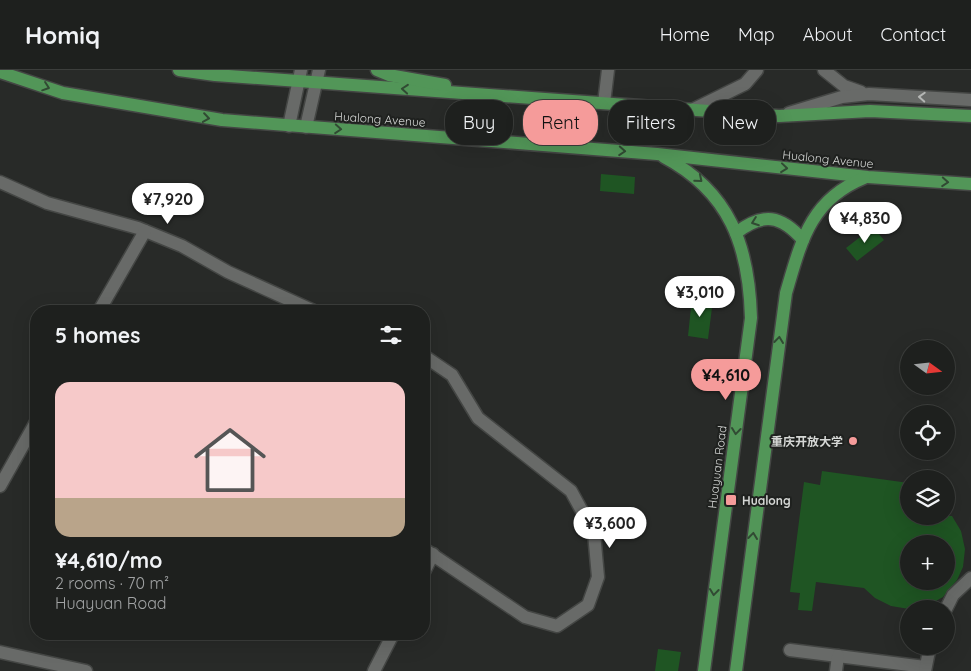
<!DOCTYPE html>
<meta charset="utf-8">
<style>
body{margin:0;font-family:Quicksand,"Noto Sans SC",sans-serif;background:#262827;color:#f1f3f6;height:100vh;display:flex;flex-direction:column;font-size:19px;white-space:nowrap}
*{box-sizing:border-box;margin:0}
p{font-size:16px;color:#a1a3a4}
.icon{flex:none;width:28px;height:28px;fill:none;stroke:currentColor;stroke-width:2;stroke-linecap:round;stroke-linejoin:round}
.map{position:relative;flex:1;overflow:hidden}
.details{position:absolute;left:30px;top:235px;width:400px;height:335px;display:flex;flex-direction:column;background:#1e201e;border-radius:20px;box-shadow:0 5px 20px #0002,0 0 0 1px #3c3e3c}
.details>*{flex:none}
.top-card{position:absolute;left:445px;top:30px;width:450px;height:45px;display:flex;gap:10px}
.needle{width:32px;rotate:105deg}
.tools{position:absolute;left:900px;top:270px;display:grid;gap:10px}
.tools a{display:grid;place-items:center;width:55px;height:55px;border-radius:50%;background:#1e201e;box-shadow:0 5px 20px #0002,0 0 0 1px #3c3e3c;font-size:25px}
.price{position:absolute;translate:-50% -42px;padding:0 11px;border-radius:18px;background:#fff;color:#222;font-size:16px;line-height:32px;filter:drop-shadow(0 1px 2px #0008)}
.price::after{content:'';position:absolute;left:50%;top:30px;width:15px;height:11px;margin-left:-8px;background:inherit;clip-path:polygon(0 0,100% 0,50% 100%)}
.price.current{background:#f59b9a;color:#111}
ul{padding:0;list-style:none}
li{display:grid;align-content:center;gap:10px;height:265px;padding:0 25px}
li+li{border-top:1px solid #3c3e3c}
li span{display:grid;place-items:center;height:155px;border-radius:15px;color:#555}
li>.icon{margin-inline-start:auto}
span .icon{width:90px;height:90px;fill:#fffc;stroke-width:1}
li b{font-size:21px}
h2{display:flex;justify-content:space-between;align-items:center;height:60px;padding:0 25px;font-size:21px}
.tag{padding:0 18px;border-radius:20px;background:#1e201e;box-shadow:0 5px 20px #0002,0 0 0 1px #3c3e3c;font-size:18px;line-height:45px}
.tag.current{background:#f59b9a;color:#111}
header{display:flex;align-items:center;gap:30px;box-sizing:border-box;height:70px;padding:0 25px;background:#1e201e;border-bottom:1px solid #3c3e3c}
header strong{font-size:24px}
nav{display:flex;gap:28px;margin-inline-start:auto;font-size:18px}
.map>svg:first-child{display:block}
</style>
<header>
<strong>Homiq</strong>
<nav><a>Home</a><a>Map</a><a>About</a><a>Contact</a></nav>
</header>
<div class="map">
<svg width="971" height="601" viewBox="0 0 971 601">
<rect width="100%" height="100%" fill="#282a28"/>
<!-- building -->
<g fill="#1f5523" fill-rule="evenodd">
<path d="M 601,104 L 635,107 L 634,124 L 600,121 Z"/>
<path d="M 873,157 L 884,170 L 857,191 L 846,178 Z"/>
<path d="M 692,228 L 713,230 L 708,269 L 688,266 Z"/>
<path d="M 822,401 L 909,413 L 909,446 L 952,446 L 961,461 L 965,479 L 963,497 L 957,510 L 943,527 L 927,536 L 909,539 L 891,536 L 875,528 L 864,518 L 816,512 L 812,541 L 798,540 L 800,523 L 790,522 L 804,412 L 820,415 ZM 909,474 L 946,474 L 946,511 L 909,511 Z"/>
<path d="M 658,579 L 681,582 L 678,601 L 655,601 Z"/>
</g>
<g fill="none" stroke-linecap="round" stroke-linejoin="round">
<defs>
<g id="minor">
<path d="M 824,0 L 844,16 L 861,22"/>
<path d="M 604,33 L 608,0"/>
<path d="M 692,40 L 745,14 L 757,0"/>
<path d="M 789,43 L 842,27 L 869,24 L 971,30"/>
<path d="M 289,56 L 301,0"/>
<path d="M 306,57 L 319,0"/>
<path d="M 0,112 L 47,133 L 138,158 L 182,176 L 228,202 L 314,241"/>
<path d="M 99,241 L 145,161"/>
<path d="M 424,286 L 452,305 L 478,348 L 571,421 L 594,463 L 598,507 L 588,535 L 557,556 L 525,547 L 424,479"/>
<path d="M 0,416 L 36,352"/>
<path d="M 424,502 L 433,484"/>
<path d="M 946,539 L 953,525 L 971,508"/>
<path d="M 790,580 L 925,597"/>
<path d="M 0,582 L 86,601"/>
<path d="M 374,601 L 393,564"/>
<path d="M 836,601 L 838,586"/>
<path d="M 925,601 L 930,576"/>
</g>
<g id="major">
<path d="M 179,0 L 215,5 L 779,46 L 870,41 L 971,46"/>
<path d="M 377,0 L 389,5 L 445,15"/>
<path d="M 0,2 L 63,23 L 222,50 L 657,84 L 868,107 L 971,114"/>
<path d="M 664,87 C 730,122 749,176 751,248 L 704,601"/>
<path d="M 736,163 C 763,142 781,145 803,170"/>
<path d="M 736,601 L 786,223 C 801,172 810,130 864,108"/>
</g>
</defs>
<!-- minor casing -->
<use href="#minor" stroke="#444644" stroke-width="15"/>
<!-- major casing -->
<use href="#major" stroke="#444644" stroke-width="15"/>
<!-- minor -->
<use href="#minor" stroke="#686a68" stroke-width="12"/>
<!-- major -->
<use href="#major" stroke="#529658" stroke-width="12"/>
</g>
<!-- one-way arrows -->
<defs><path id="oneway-chevron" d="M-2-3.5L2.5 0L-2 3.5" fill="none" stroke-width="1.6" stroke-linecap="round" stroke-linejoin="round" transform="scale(1.25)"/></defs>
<g stroke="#314a33">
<use href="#oneway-chevron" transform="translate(46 17) rotate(19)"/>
<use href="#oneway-chevron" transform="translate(405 19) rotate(-175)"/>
<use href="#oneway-chevron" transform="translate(206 48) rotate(8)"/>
<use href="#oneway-chevron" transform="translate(338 59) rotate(4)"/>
<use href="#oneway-chevron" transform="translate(622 81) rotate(4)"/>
<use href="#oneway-chevron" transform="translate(784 98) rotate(6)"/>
<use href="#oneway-chevron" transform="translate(699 109) rotate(40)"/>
<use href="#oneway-chevron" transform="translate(945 112) rotate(4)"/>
<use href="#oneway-chevron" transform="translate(755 152) rotate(160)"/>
<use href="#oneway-chevron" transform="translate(779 270) rotate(-83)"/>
<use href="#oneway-chevron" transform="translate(736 361) rotate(97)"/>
<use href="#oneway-chevron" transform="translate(753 466) rotate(-83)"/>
<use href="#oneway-chevron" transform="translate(714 522) rotate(97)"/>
</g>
<use stroke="#b4b6b4" href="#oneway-chevron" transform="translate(922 27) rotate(-177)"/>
<!-- markers -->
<g fill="#f59b9a" stroke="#1f211f" stroke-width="2">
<circle cx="853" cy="371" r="5"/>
<rect x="725" y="424" width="12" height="12" rx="2.5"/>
</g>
<g text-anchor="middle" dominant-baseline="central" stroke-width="4" stroke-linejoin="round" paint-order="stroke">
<!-- street labels -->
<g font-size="12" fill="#d5d7d5" stroke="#1f211f">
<text transform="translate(380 49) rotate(4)">Hualong Avenue</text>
<text transform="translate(828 89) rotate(6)">Hualong Avenue</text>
<text transform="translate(717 397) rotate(-83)">Huayuan Road</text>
</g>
<!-- poi labels -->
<g font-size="12" font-weight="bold" fill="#d5d7d5" stroke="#1f211f" text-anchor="end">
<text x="843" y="371">重庆开放大学</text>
<text x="742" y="430" text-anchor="start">Hualong</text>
</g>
</g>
</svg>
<div class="tools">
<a><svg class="needle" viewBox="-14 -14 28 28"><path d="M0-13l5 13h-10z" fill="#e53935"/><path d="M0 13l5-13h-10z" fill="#a1a3a4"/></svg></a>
<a><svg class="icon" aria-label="locate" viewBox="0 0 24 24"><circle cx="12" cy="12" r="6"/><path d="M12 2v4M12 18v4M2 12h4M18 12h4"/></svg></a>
<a><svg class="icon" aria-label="layers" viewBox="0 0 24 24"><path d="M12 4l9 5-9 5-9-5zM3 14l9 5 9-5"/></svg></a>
<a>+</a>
<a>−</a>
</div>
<b class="price" style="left:168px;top:155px">¥7,920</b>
<b class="price" style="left:865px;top:174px">¥4,830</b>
<b class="price" style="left:700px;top:248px">¥3,010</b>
<b class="price current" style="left:726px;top:331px">¥4,610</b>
<b class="price" style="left:610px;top:479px">¥3,600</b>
<div class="top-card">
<a class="tag">Buy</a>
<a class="tag current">Rent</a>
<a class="tag">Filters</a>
<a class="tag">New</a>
</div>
<section class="details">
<h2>5 homes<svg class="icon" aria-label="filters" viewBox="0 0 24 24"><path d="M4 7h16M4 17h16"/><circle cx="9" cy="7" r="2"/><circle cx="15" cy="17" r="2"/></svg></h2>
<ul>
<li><span style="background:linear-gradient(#f6c9c9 75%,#b9a48a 0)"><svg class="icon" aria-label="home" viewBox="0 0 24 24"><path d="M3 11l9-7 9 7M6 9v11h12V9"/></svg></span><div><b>¥4,610/mo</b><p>2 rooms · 70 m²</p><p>Huayuan Road</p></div></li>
</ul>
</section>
</div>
